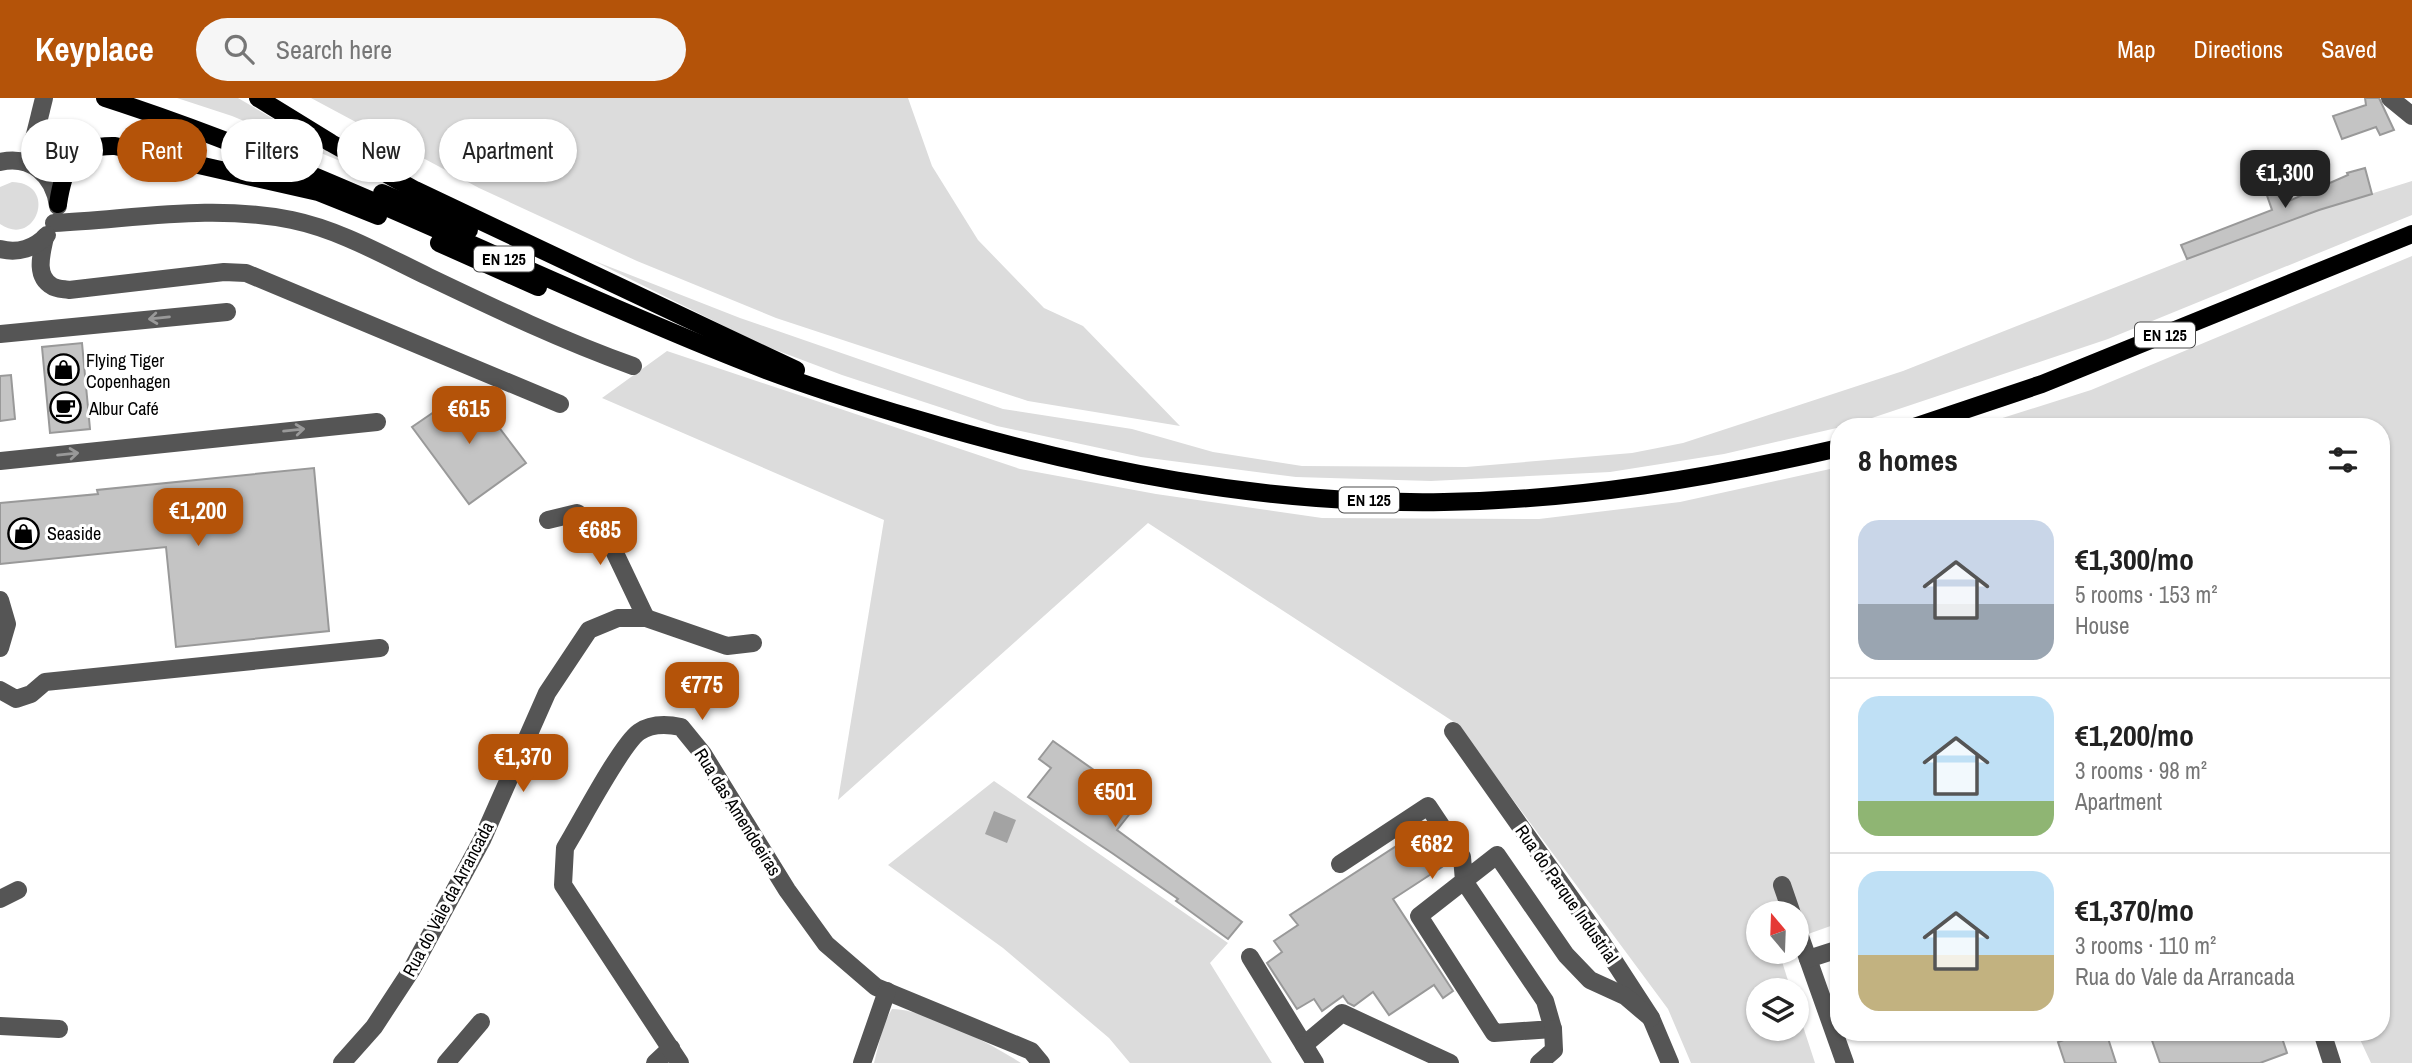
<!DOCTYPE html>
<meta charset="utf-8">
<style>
body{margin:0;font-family:"Archivo Narrow",sans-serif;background:#f6f6f6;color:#222;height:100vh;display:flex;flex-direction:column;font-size:26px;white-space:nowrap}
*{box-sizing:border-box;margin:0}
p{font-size:23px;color:#767676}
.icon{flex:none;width:38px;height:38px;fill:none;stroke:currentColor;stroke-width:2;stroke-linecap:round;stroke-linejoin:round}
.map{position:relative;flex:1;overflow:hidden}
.drawer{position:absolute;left:1830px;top:320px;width:560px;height:623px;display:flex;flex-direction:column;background:#fff;border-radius:28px;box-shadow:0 2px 5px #0004}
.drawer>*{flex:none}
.guide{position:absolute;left:21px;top:21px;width:665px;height:63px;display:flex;gap:14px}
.needle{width:46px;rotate:341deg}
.buttons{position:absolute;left:1746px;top:803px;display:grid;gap:14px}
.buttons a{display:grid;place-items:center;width:63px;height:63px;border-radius:50%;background:#fff;box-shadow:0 2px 5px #0004;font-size:35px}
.price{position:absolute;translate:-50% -60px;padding:0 16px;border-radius:14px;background:#b45309;color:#fff;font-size:23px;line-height:46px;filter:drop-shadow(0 2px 4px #0008)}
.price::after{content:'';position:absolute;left:50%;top:42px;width:21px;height:16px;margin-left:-10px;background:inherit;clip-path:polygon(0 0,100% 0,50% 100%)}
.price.on{background:#222;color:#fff}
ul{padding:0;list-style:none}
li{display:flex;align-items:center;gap:21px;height:175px;padding:0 28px}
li+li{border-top:2px solid #e0e0e0}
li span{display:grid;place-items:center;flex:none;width:196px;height:140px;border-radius:21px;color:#555}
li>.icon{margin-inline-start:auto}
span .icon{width:84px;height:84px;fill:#fffc;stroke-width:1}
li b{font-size:30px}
h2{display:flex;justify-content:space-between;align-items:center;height:84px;padding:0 28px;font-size:30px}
.pill{padding:0 24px;border-radius:32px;background:#fff;box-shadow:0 2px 5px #0004;font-size:24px;line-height:63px}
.pill.on{background:#b45309;color:#fff}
header{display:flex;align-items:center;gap:42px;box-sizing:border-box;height:98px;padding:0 35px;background:#b45309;color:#fff}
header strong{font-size:33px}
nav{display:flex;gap:38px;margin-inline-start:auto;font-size:24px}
.search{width:490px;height:63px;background:#f6f6f6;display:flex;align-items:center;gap:18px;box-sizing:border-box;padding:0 24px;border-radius:38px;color:#767676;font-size:26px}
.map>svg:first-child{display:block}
</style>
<header>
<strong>Keyplace</strong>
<div class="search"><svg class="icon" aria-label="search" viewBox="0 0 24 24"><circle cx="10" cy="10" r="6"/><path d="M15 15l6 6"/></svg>Search here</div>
<nav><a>Map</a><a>Directions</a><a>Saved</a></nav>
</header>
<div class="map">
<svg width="2412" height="965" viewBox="0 0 2412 965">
<rect width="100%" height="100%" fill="#fff"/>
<!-- green -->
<g fill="#dcdcdc">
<path d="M 177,0 L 238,0 L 357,70 L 232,18 Z"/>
<path d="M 311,0 L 908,0 L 932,68 L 978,142 L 1044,210 L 1083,228 L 1180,328 L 1028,303 L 776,220 L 637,163 L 479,90 Z"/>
<path d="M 2412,83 L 2412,117 L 2108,241 L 1854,326 L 1724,356 L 1610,374 L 1431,383 L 1296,379 L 1141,359 L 997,328 L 842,277 L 760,246 L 592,162 L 740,220 L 1003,311 L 1132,331 L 1213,354 L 1302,368 L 1466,369 L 1632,355 L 1683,345 L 1903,273 L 2187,161 L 2319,112 Z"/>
<path d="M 12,84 C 59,85 36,151 0,126 L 0,89 Z"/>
<path d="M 2412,158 L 2412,965 L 2371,965 L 2357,935 L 2382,934 L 2382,329 L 1974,329 L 2091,292 Z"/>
<path d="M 667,253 L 1020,371 L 1156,396 L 1322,420 L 1539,421 L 1680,404 L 1839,369 L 1839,825 L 1797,840 L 1797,816 L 1759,816 L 1759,854 L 1779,854 L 1791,892 L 1759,892 L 1759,931 L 1797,931 L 1797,910 L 1815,965 L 1691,965 L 1668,911 L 1457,626 L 1148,425 L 838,702 L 884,422 L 602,300 Z"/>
<path d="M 994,683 L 1228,845 L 1210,865 L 1272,965 L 1130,965 L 1109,940 L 1003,850 L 888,767 Z"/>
<path d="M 892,911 C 929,912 989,945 1021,965 L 874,965 L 884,925 Z"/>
</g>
<!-- water -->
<path fill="#a3a3a3" d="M 994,713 L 1016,722 L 1007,745 L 985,736 Z"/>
<!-- building -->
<g fill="#c4c4c4" stroke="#999" stroke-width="2">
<path d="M 2365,0 L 2379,0 L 2394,32 L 2380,37 L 2376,29 L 2342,41 L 2333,18 L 2366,7 Z"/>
<path d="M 2365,70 L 2372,96 L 2319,112 L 2187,161 L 2181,147 L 2272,112 L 2262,83 L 2276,77 L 2289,103 L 2348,77 L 2347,75 Z"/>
<path d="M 82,245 L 90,331 L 50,335 L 42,249 Z"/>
<path d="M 11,277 L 15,321 L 0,323 L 0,278 Z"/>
<path d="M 469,290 L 526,365 L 469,406 L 412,329 Z"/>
<path d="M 314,370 L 329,533 L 176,549 L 166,449 L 0,466 L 0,405 L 98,396 L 97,392 Z"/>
<path d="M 1053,643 L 1139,704 L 1117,732 L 1242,824 L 1228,841 L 1176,803 L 1178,801 L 1112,755 L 1028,699 L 1051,670 L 1039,661 Z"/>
<path d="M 1418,734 L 1422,741 L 1432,734 L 1443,751 L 1435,756 L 1442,769 L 1393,801 L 1453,893 L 1443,900 L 1434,887 L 1389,917 L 1373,894 L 1354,908 L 1348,905 L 1343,898 L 1322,913 L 1314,901 L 1297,911 L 1267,865 L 1282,854 L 1274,843 L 1298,827 L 1290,817 Z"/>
<path d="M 2086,934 L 2106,934 L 2116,965 L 2065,965 L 2058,944 Z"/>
<path d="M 2149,934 L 2280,934 L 2287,955 L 2260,965 L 2160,965 Z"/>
</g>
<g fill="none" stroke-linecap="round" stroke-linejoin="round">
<!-- minor -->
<g stroke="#555" stroke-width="18">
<path d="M 2390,0 L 2412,18"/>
<path d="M 0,64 C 31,57 54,77 58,108"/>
<path d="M 28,65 L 44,0"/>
<path d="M 54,125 C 135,121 212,106 292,122 C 340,132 385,158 429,179 C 496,211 563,243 633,268"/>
<path d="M 45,139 C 42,154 34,178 52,188 C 56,191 64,191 69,192 L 224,174 L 246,175 L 560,306"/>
<path d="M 0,151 C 18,156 35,150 47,137"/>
<path d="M 0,236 L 227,214"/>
<path d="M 0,363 L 377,324"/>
<path d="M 548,422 L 577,415 L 605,434 L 646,520"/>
<path d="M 0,502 L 7,526 L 0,550"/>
<path d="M 0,592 L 16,601 L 31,596 L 45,584 L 380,550"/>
<path d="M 1453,633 L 1597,837 L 1651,920 L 1670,965"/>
<path d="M 1340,766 L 1428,708 L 1462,759 L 1464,783 L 1545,903 L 1553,931 L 1494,935 L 1419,818 L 1497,757 L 1566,857 L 1590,882 L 1625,898 L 1651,920"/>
<path d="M 1782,787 L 1792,816"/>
<path d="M 0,801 L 18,792"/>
<path d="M 1797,830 L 1845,965"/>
<path d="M 1250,859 L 1304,947 L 1342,915 L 1450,965"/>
<path d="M 1808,861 L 1839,851"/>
<path d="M 0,928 L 59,931"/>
<path d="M 2322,934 L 2332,965"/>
<path d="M 1304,947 L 1315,965"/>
<path d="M 342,965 L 374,929 L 412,871 L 482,742 L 547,595 L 589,532 L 618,520 L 646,520 L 727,548 L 753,545"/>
<path d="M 446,965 L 481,924"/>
<path d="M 655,965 L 671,950"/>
<path d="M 680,965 L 563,787 L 565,750 L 572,738 C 585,716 622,646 639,634 C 652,625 667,626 681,629 L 703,656 L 787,792 L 826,846 L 876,889 L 1031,953 L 1041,965"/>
<path d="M 862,965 L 887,893"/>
<path d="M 1539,965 L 1554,952 L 1553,931"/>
</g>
<!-- major -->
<g stroke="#000" stroke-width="18">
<path d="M 105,0 C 322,70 524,176 735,260 C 794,284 855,303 916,321 C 1087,372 1265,407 1444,404 C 1578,402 1709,380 1839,350"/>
<path d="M 258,0 L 331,45 L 415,92 L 796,272"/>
<path d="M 382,95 L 469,132"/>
<path d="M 58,106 C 64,68 72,47 115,48 L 318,94 L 378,118"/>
<path d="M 439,145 L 538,189"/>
<path d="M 1914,329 L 2042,286 L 2412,136"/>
</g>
</g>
<!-- one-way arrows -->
<defs><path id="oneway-shaft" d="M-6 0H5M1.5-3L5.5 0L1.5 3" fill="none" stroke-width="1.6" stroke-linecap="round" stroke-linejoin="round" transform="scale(1.75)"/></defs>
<g stroke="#999">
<use href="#oneway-shaft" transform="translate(159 220) rotate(174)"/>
<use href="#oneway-shaft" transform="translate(294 332) rotate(-6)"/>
<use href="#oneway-shaft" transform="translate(68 356) rotate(-6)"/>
</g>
<!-- icons -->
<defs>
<symbol id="shop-ring" viewBox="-11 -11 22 22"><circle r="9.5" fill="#fff" stroke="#000" stroke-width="1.5"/><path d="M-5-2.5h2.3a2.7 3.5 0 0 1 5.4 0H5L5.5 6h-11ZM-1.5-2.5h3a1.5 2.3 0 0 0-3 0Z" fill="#000"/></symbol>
<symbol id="cafe-ring" viewBox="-11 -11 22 22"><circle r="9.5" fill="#fff" stroke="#000" stroke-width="1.5"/><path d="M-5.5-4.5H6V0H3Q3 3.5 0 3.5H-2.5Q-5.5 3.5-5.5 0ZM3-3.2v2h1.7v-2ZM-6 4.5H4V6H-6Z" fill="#000"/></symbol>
</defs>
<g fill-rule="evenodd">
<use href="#shop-ring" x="46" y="254" width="35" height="35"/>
<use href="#cafe-ring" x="48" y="292" width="35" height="35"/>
<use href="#shop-ring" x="6" y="418" width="35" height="35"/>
</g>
<g text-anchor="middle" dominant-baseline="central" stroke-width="6" stroke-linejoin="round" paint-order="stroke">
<!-- shield labels -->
<g fill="#fff" stroke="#4c4c4c" stroke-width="2">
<rect x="474" y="148.5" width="60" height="25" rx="5"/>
<rect x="2135" y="224.5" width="60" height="25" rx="5"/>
<rect x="1339" y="389.5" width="60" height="25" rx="5"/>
</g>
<g font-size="16" font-weight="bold" fill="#000">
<text x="504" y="161">EN 125</text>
<text x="2165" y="237">EN 125</text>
<text x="1369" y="402">EN 125</text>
</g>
<!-- poi labels -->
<g font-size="18" fill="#000" stroke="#fff" text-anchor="start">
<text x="86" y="262">Flying Tiger<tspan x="86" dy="21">Copenhagen</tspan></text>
<text x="89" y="310">Albur Café</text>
<text x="47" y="435">Seaside</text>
</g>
<!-- street labels -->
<g font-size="18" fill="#000" stroke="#fff">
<text transform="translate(738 714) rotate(58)">Rua das Amendoeiras</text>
<text transform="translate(1567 796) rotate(55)">Rua do Parque Industrial</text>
<text transform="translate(448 801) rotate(-62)">Rua do Vale da Arrancada</text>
</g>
</g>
</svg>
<div class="buttons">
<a><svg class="needle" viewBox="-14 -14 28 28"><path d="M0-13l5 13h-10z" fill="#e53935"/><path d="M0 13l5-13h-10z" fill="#767676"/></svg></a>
<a><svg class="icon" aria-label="layers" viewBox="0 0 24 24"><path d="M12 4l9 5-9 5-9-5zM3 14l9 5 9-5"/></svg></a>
</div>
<b class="price on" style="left:2285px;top:112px">€1,300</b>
<b class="price" style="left:469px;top:348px">€615</b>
<b class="price" style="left:198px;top:450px">€1,200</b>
<b class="price" style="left:600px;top:469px">€685</b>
<b class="price" style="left:702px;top:624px">€775</b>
<b class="price" style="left:523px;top:696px">€1,370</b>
<b class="price" style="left:1115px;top:731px">€501</b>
<b class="price" style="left:1432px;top:783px">€682</b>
<div class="guide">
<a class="pill">Buy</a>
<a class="pill on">Rent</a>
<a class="pill">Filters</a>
<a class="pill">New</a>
<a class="pill">Apartment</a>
</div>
<section class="drawer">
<h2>8 homes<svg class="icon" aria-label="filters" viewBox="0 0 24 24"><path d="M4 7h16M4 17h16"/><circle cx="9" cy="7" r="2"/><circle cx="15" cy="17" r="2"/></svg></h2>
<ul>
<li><span style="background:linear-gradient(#c9d6e8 60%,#9aa5b1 0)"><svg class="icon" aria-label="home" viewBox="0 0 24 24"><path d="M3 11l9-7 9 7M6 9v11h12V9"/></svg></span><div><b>€1,300/mo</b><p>5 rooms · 153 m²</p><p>House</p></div></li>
<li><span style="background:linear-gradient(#bfe0f5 75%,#8fb573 0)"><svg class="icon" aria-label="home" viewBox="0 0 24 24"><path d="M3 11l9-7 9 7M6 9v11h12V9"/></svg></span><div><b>€1,200/mo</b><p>3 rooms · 98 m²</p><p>Apartment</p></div></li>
<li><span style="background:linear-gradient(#bfe0f5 60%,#c2b280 0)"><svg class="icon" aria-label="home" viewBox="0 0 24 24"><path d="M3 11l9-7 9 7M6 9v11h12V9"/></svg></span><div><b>€1,370/mo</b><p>3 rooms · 110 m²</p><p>Rua do Vale da Arrancada</p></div></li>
</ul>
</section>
</div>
